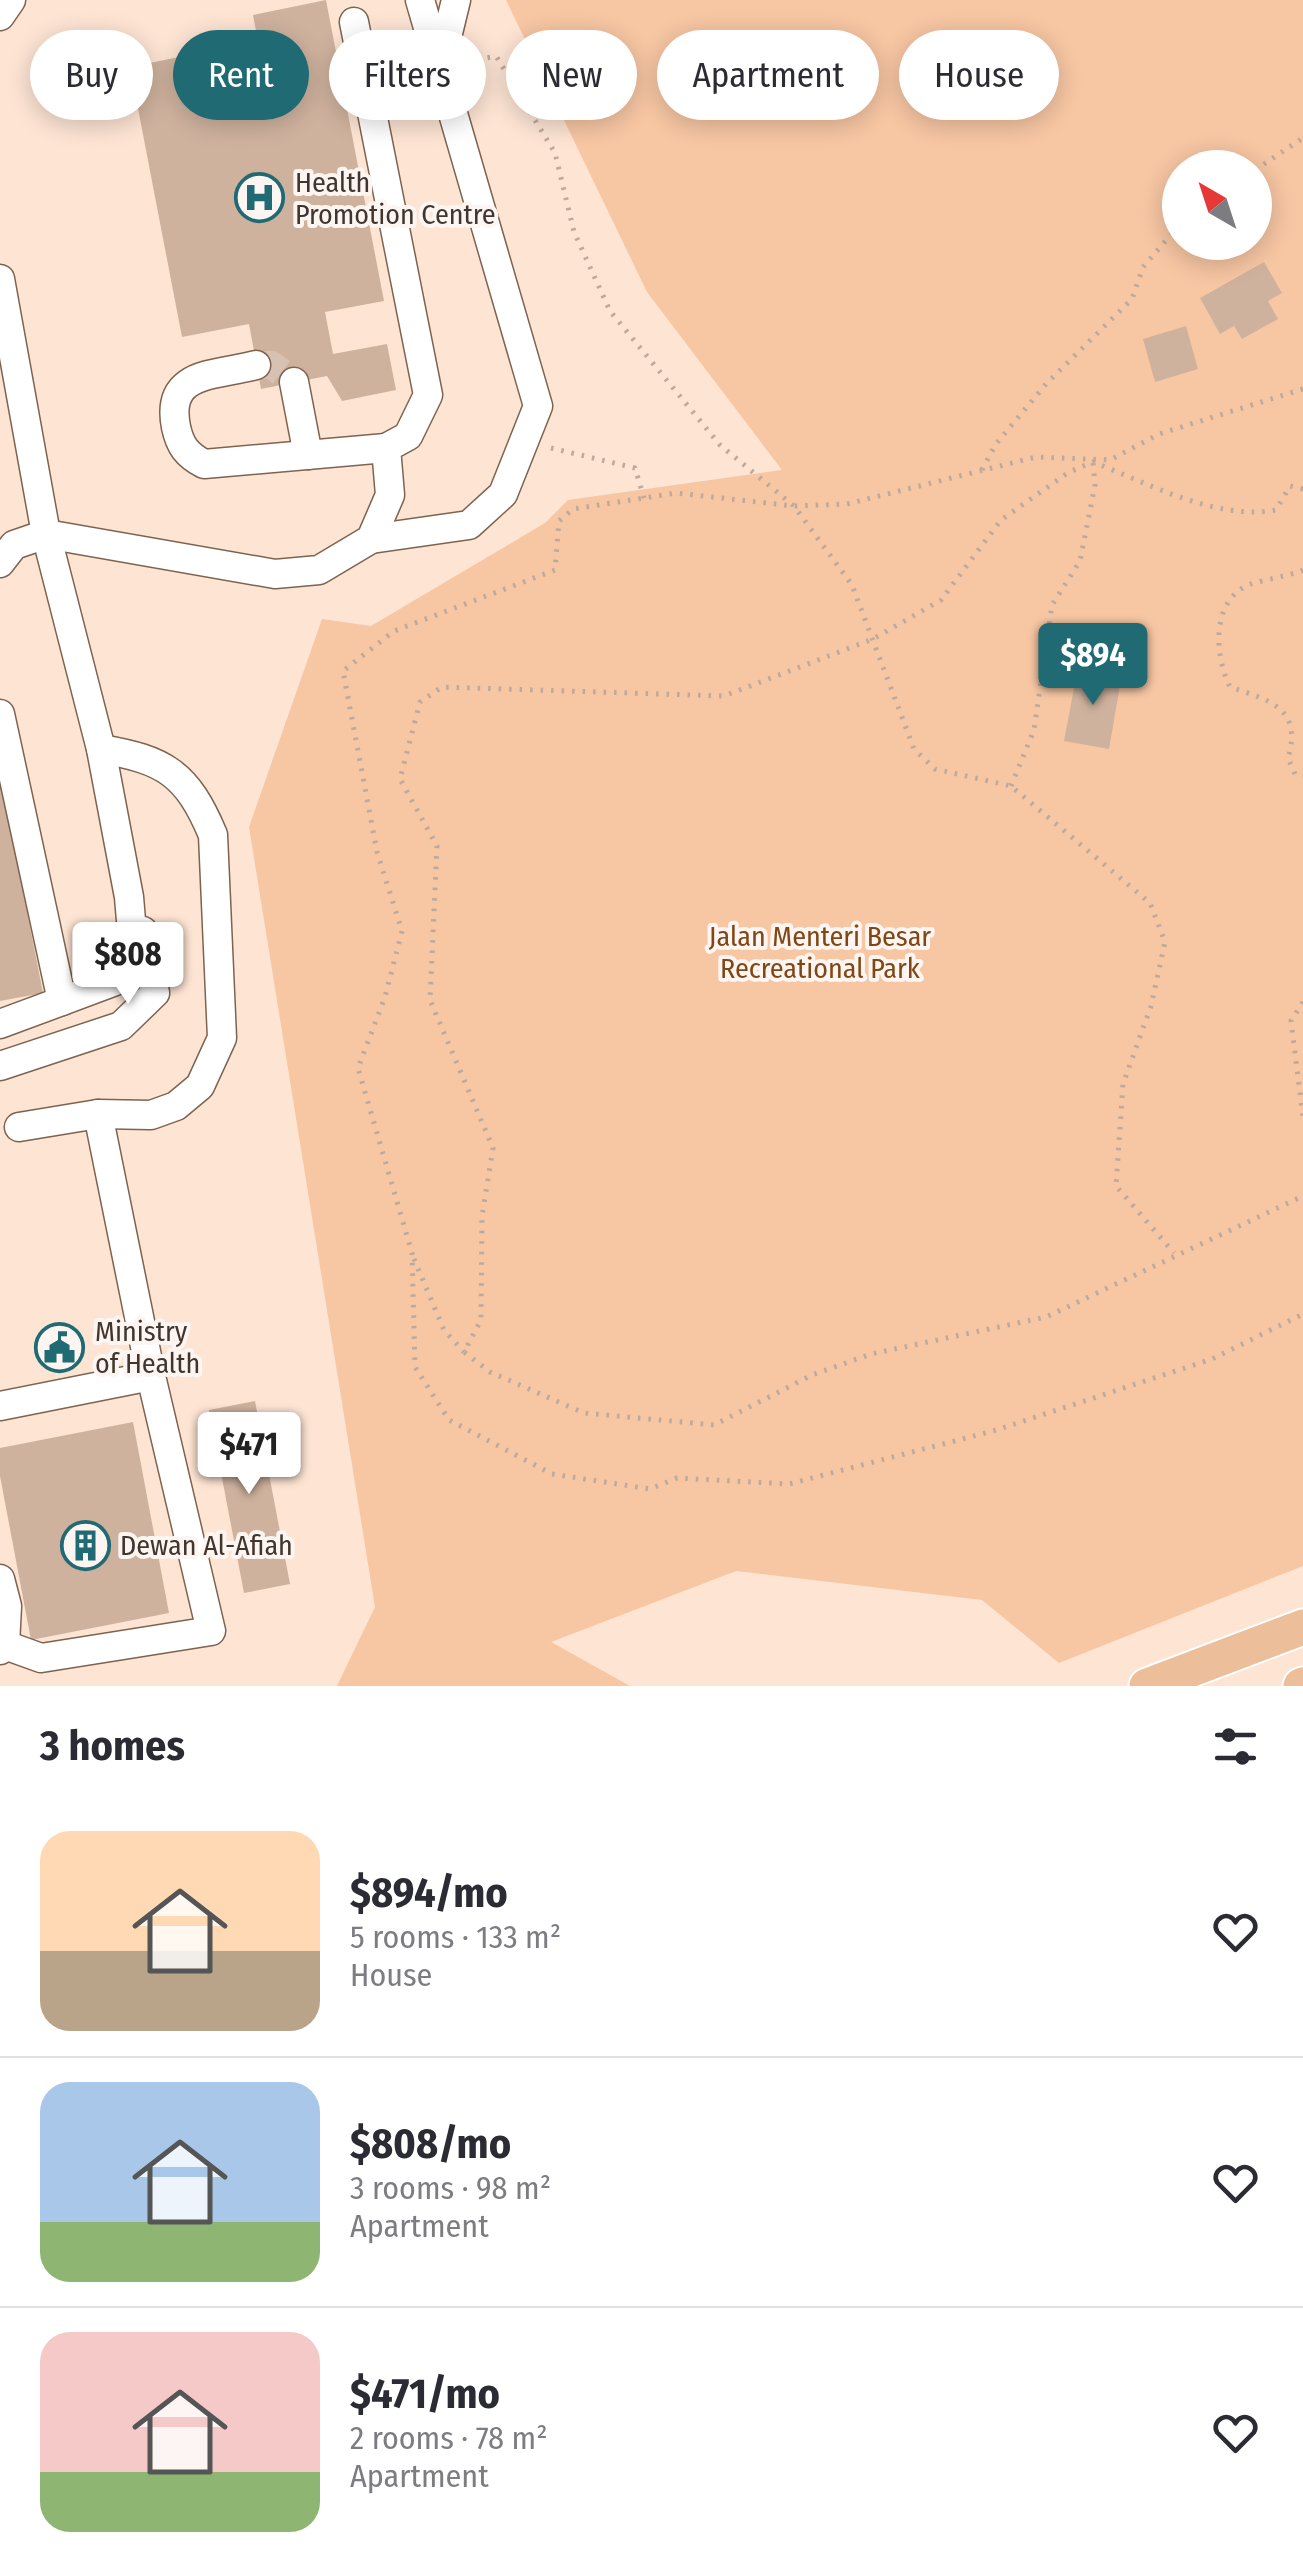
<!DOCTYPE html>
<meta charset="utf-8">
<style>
body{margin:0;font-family:"Fira Sans Condensed",sans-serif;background:#f2f2f3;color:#2b2b33;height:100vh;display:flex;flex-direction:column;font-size:38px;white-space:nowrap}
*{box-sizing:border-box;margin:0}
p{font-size:32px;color:#7c7c81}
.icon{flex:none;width:55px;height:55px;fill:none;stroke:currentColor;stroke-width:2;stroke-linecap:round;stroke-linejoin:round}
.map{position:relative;height:1686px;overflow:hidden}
.sheet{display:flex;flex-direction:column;background:#fff;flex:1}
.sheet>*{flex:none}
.hud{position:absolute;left:30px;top:30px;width:1245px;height:90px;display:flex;gap:20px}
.needle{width:65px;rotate:321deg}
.buttons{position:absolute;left:1162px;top:150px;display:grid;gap:20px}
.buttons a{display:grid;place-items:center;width:110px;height:110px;border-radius:50%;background:#fff;box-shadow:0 5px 25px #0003;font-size:50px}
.price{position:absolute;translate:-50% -85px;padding:0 22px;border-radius:10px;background:#fff;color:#222;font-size:32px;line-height:65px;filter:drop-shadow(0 2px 5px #0008)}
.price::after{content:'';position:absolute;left:50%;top:60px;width:30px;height:22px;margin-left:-15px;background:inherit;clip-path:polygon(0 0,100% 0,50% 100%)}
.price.on{background:#1f6a73;color:#fff}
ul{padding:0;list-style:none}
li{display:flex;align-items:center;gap:30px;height:250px;padding:0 40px}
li+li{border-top:2px solid #e1e1e2}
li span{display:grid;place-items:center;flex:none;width:280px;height:200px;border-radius:30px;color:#555}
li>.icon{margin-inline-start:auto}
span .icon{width:120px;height:120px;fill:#fffc;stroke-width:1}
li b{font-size:42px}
h2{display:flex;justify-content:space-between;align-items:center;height:120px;padding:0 40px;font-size:42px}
.chip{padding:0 35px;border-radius:45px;background:#fff;box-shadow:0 5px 25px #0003;font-size:35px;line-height:90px}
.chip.on{background:#1f6a73;color:#fff}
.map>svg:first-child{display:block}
</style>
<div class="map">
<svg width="1303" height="1686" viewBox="0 0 1303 1686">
<rect width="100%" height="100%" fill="#fde4d3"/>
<!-- green -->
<path fill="#f7c6a3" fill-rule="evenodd" d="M 506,0 L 1303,0 L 1303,1566 L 1059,1663 L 982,1600 L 736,1571 L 551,1642 L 630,1686 L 337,1686 L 375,1607 L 249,827 L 322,619 L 371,626 L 545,523 L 568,500 L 782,470 L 647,292 ZM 1180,168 L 1255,168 L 1255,242 L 1180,242 Z"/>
<!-- building -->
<g fill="#cfb29e">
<path d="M 326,0 L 384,301 L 325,312 L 333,354 L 387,344 L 396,390 L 342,401 L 327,376 L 261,389 L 249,324 L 182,337 L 130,67 L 184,56 L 190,85 L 200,83 L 199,76 L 262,63 L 253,15 Z"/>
<path d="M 1264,262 L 1282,293 L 1268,301 L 1278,319 L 1242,339 L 1234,326 L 1220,334 L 1200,298 Z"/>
<path d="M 1186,326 L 1198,369 L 1155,382 L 1143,339 Z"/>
<path d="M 1078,667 L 1122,674 L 1109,749 L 1064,741 Z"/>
<path d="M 0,774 L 43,993 L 0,1001 Z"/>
<path d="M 255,1401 L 290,1584 L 244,1593 L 209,1410 Z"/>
<path d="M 133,1422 L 169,1613 L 31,1640 L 0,1476 L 0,1448 Z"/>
</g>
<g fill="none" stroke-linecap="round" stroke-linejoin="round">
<!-- minor-tunnel -->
<path stroke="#d7c1b2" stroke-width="28" stroke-dasharray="28 14" stroke-linecap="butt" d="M 256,365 L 272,365 L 294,382"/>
<defs>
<g id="minor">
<path d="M 0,16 L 11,0"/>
<path d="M 440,66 L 456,0"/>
<path d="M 0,279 L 46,534 L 101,749 L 129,897 L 134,956 L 128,970 L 113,982 L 0,1024"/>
<path d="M 256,365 C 214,376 165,371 176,427 C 180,446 187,455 204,464 L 386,448"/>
<path d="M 294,382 L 308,455"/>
<path d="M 371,539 L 469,525 L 503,494 L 538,406 L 420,0"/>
<path d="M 0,563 L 14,545 L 46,534 L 275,574 L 319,570 L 371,539 L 390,495 L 386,448 L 408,436 L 428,395 L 354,22"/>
<path d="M 0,714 L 62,1001"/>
<path d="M 0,1066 L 121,1026 L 155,993 L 143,931"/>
<path d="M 98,1114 L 151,1115 L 176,1106 L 200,1086 L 222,1038 L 213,835 C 187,773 165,760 101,749"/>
<path d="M 0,1406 L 151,1376 L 98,1114 L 19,1127"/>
<path d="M 0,1579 L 7,1606 L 5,1645 L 0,1650"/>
<path d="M 5,1645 L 41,1658 L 211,1631 L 151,1376"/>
</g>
<g id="major">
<path d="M 1147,1686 L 1303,1627"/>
<path d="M 1301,1686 L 1303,1685"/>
</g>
</defs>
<!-- minor casing -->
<use href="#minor" stroke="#7d6350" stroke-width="31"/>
<!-- major casing -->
<use href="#major" stroke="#fff" stroke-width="39"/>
<!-- path -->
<g stroke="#bea99b" stroke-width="5" stroke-dasharray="2.5 8" stroke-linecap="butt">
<path d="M 467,62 L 496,56 L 555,153 L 574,232 L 610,311 L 720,445 L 794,506 L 852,585 L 914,749 L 935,769 L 1011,786 L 1150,903 L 1165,942 L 1151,1006 L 1123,1084 L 1116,1186 L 1174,1253"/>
<path d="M 1255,170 L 1303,138"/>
<path d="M 1303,389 L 1159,434 L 1110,460 L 1036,457 L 847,504 L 794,506 L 676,493 L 573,509 L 559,521 L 555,570 L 394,631 L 343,671 L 377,852 L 402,931 L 385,997 L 358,1068 L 412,1253 L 415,1367 L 449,1420 L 552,1474 L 650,1489 L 677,1478 L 789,1484 L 993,1431 L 1212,1359 L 1303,1314"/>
<path d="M 551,448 L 635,468 L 644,498"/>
<path d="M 982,470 L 996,444 L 1046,384 L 1132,299 L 1143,267 L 1180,224"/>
<path d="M 1303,489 L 1290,486 L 1276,510 C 1217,521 1147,483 1093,462 L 1069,472 L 1001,520 L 941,600 L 873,639 L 724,696 L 442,687 L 420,702 L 400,779 L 437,846 L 430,1000 L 493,1148 L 482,1216 L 481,1320 L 464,1352 L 490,1372 L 584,1413 L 714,1425 L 812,1375 L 871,1354 L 1046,1317 L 1303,1196"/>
<path d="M 1303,570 C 1287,577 1254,581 1244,587 C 1210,607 1216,659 1230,687 C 1269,700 1303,708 1288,758 L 1295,774 L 1303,775"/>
<path d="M 1011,786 L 1034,730 L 1052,605 L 1080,561 L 1095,485 L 1093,462"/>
<path d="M 1303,1002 L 1291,1021 L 1303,1117"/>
<path d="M 414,1259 L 444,1330 L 464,1352"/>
</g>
<!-- minor -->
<use href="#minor" stroke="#fff" stroke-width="28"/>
<!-- major -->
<use href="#major" stroke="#ecbe9a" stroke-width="35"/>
</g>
<!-- icons -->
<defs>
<symbol id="hospital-ring" viewBox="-11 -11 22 22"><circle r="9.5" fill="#fcf5f1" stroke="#1f6a73" stroke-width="1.5"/><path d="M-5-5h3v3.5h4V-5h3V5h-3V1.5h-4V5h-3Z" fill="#1f6a73"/></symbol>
<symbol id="civic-ring" viewBox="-11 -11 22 22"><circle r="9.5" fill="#fcf5f1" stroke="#1f6a73" stroke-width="1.5"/><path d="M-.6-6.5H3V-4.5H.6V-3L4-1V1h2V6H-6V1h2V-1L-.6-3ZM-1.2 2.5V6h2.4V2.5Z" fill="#1f6a73"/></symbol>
<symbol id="building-ring" viewBox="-11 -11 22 22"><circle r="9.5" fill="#fcf5f1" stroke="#1f6a73" stroke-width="1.5"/><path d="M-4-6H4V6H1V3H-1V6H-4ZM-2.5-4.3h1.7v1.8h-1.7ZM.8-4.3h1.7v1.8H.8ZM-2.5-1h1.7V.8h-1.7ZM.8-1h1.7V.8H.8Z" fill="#1f6a73"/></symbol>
</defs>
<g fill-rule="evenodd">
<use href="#hospital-ring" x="232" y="170" width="55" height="55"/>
<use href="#civic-ring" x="32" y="1320" width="55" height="55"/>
<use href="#building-ring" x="58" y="1518" width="55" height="55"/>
</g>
<g text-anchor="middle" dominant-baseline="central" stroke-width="8" stroke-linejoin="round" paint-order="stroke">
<!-- poi labels -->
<g font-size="28" fill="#41352d" stroke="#fcf5f1" text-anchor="start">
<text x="295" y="182">Health<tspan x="295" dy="32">Promotion Centre</tspan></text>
<text x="95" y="1331">Ministry<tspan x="95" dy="32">of Health</tspan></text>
<text x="120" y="1545">Dewan Al-Afiah</text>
</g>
<!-- park labels -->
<g font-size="28" fill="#804714" stroke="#fcf5f1">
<text x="820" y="936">Jalan Menteri Besar<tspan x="820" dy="32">Recreational Park</tspan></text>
</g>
</g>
</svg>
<div class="buttons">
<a><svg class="needle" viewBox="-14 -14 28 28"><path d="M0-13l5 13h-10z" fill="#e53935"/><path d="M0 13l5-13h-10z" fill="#7c7c81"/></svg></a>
</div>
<b class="price on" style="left:1093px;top:708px">$894</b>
<b class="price" style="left:128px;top:1007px">$808</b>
<b class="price" style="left:249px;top:1497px">$471</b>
<div class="hud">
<a class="chip">Buy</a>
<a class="chip on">Rent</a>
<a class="chip">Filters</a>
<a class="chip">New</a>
<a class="chip">Apartment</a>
<a class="chip">House</a>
</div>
</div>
<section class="sheet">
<h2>3 homes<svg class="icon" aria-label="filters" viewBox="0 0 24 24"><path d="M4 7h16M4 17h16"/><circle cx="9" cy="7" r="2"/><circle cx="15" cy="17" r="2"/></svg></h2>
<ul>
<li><span style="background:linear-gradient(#ffd9b3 60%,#b9a48a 0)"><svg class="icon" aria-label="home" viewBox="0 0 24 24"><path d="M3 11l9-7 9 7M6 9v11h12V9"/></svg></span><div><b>$894/mo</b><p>5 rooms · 133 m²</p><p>House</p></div><svg class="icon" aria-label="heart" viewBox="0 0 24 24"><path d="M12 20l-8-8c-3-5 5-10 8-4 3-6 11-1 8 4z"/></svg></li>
<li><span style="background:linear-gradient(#a9c7e8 70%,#8fb573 0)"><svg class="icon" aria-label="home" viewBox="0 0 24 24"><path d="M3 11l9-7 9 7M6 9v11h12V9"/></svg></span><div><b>$808/mo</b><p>3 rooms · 98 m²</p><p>Apartment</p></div><svg class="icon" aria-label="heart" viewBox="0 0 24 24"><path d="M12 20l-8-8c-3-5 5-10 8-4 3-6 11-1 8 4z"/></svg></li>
<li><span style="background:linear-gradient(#f6c9c9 70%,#8fb573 0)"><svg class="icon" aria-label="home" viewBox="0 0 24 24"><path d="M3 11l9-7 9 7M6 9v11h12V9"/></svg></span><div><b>$471/mo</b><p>2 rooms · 78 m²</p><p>Apartment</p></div><svg class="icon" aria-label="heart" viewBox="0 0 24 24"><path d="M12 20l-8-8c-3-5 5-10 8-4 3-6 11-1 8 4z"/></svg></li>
</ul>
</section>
